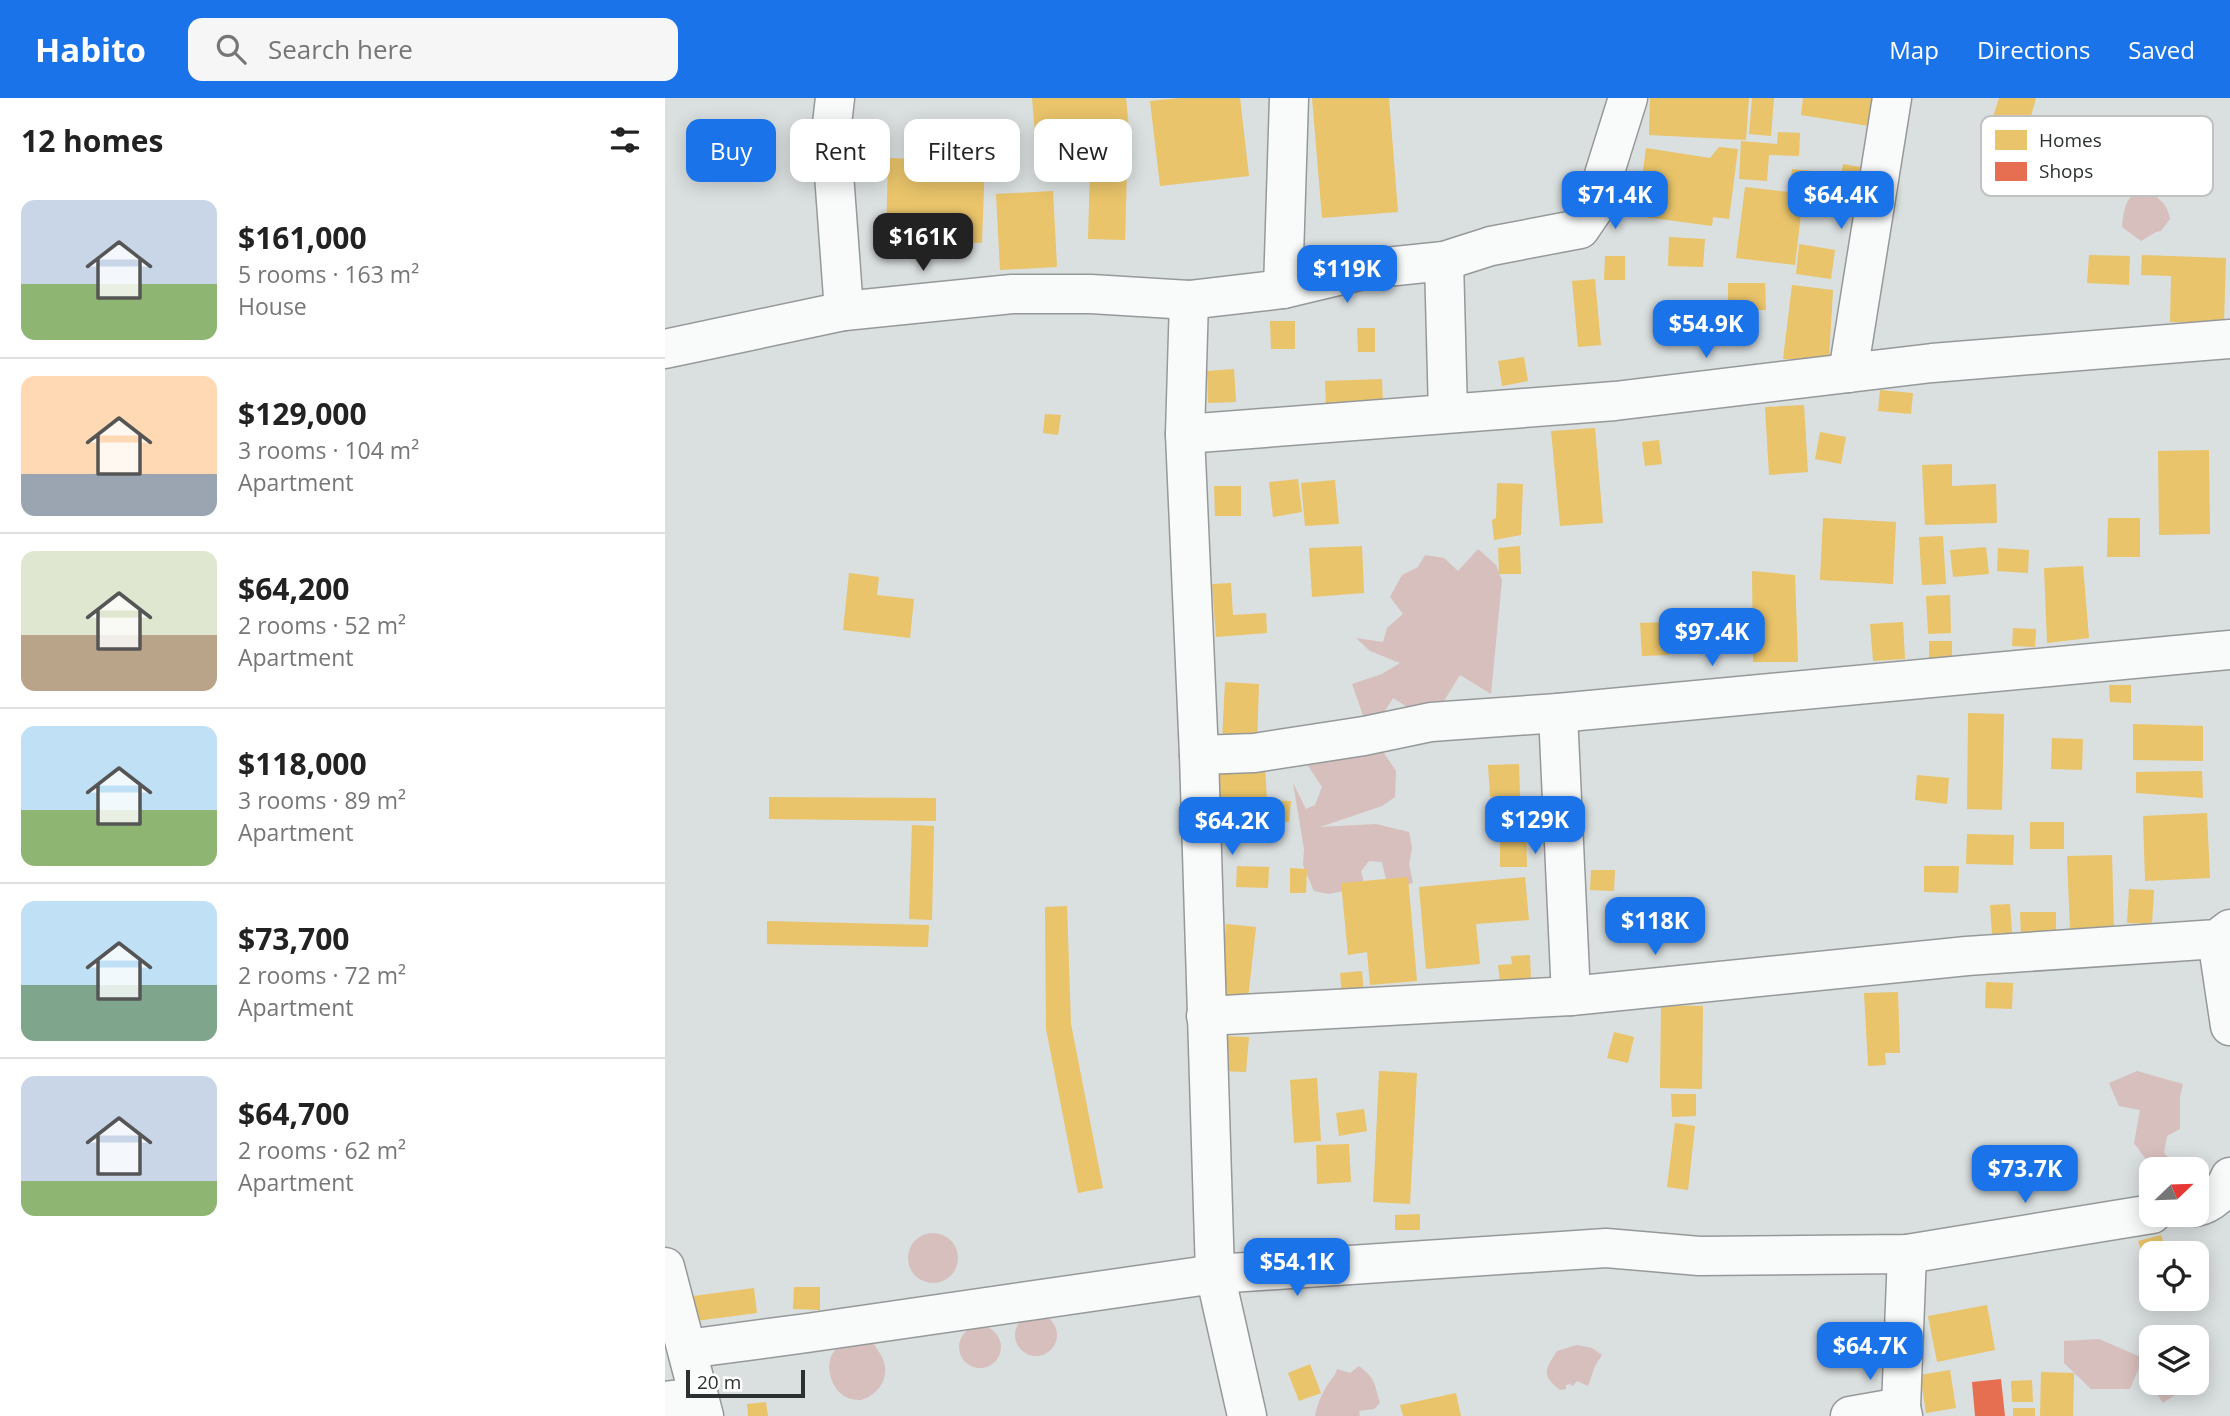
<!DOCTYPE html>
<meta charset="utf-8">
<style>
body{margin:0;font-family:"Open Sans",sans-serif;background:#f6f6f6;color:#222;height:100vh;display:flex;flex-direction:column;font-size:26px;white-space:nowrap}
*{box-sizing:border-box;margin:0}
p{font-size:23px;color:#767676}
.icon{flex:none;width:38px;height:38px;fill:none;stroke:currentColor;stroke-width:2;stroke-linecap:round;stroke-linejoin:round}
.map{position:relative;flex:1;overflow:hidden}
.panel{display:flex;flex-direction:column;background:#fff;width:665px}
.panel>*{flex:none}
.banner{position:absolute;left:21px;top:21px;width:665px;height:63px;display:flex;gap:14px}
.needle{width:46px;rotate:67deg}
.fabs{position:absolute;left:1474px;top:1059px;display:grid;gap:14px}
.fabs a{display:grid;place-items:center;width:70px;height:70px;border-radius:14px;background:#fff;box-shadow:0 4px 18px #0003;font-size:35px}
.scale{position:absolute;left:21px;bottom:18px;width:119px;box-sizing:border-box;padding-left:7px;border:4px solid #2d3030;border-top:0;font-size:19px;line-height:24px;white-space:nowrap;color:#2d3030;-webkit-text-stroke:5px #fff;paint-order:stroke}
.price{position:absolute;translate:-50% -60px;padding:0 16px;border-radius:14px;background:#1a73e8;color:#fff;font-size:23px;line-height:46px;filter:drop-shadow(0 2px 4px #0008)}
.price::after{content:'';position:absolute;left:50%;top:42px;width:21px;height:16px;margin-left:-10px;background:inherit;clip-path:polygon(0 0,100% 0,50% 100%)}
.price.selected{background:#222;color:#fff}
ul{padding:0;list-style:none}
li{display:flex;align-items:center;gap:21px;height:175px;padding:0 21px}
li+li{border-top:2px solid #e0e0e0}
li span{display:grid;place-items:center;flex:none;width:196px;height:140px;border-radius:14px;color:#555}
li>.icon{margin-inline-start:auto}
span .icon{width:84px;height:84px;fill:#fffc;stroke-width:1}
li b{font-size:30px}
h2{display:flex;justify-content:space-between;align-items:center;height:84px;padding:0 21px;font-size:30px}
.chip{padding:0 24px;border-radius:14px;background:#fff;box-shadow:0 4px 18px #0003;font-size:24px;line-height:63px}
.chip.selected{background:#1a73e8;color:#fff}
header{display:flex;align-items:center;gap:42px;box-sizing:border-box;height:98px;padding:0 35px;background:#1a73e8;color:#fff}
header strong{font-size:33px}
nav{display:flex;gap:38px;margin-inline-start:auto;font-size:24px}
.search{width:490px;height:63px;background:#f6f6f6;display:flex;align-items:center;gap:18px;box-sizing:border-box;padding:0 24px;border-radius:14px;color:#767676;font-size:26px}
main{display:flex;flex:1;min-height:0}
.map>svg:first-child{display:block}
</style>
<header>
<strong>Habito</strong>
<div class="search"><svg class="icon" aria-label="search" viewBox="0 0 24 24"><circle cx="10" cy="10" r="6"/><path d="M15 15l6 6"/></svg>Search here</div>
<nav><a>Map</a><a>Directions</a><a>Saved</a></nav>
</header>
<main>
<section class="panel">
<h2>12 homes<svg class="icon" aria-label="filters" viewBox="0 0 24 24"><path d="M4 7h16M4 17h16"/><circle cx="9" cy="7" r="2"/><circle cx="15" cy="17" r="2"/></svg></h2>
<ul>
<li><span style="background:linear-gradient(#c9d6e8 60%,#8fb573 0)"><svg class="icon" aria-label="home" viewBox="0 0 24 24"><path d="M3 11l9-7 9 7M6 9v11h12V9"/></svg></span><div><b>$161,000</b><p>5 rooms · 163 m²</p><p>House</p></div></li>
<li><span style="background:linear-gradient(#ffd9b3 70%,#9aa5b1 0)"><svg class="icon" aria-label="home" viewBox="0 0 24 24"><path d="M3 11l9-7 9 7M6 9v11h12V9"/></svg></span><div><b>$129,000</b><p>3 rooms · 104 m²</p><p>Apartment</p></div></li>
<li><span style="background:linear-gradient(#dfe7d0 60%,#b9a48a 0)"><svg class="icon" aria-label="home" viewBox="0 0 24 24"><path d="M3 11l9-7 9 7M6 9v11h12V9"/></svg></span><div><b>$64,200</b><p>2 rooms · 52 m²</p><p>Apartment</p></div></li>
<li><span style="background:linear-gradient(#bfe0f5 60%,#8fb573 0)"><svg class="icon" aria-label="home" viewBox="0 0 24 24"><path d="M3 11l9-7 9 7M6 9v11h12V9"/></svg></span><div><b>$118,000</b><p>3 rooms · 89 m²</p><p>Apartment</p></div></li>
<li><span style="background:linear-gradient(#bfe0f5 60%,#7fa58c 0)"><svg class="icon" aria-label="home" viewBox="0 0 24 24"><path d="M3 11l9-7 9 7M6 9v11h12V9"/></svg></span><div><b>$73,700</b><p>2 rooms · 72 m²</p><p>Apartment</p></div></li>
<li><span style="background:linear-gradient(#c9d6e8 75%,#8fb573 0)"><svg class="icon" aria-label="home" viewBox="0 0 24 24"><path d="M3 11l9-7 9 7M6 9v11h12V9"/></svg></span><div><b>$64,700</b><p>2 rooms · 62 m²</p><p>Apartment</p></div></li>
</ul>
</section>
<div class="map">
<svg width="1565" height="1318" viewBox="0 0 1565 1318">
<rect width="100%" height="100%" fill="#dadfdf"/>
<!-- green -->
<g fill="#d7bfbd">
<path d="M 1478,90 C 1491,98 1503,105 1505,121 L 1496,133 L 1491,134 L 1476,143 L 1457,129 C 1459,110 1460,99 1478,90 Z"/>
<path d="M 813,451 L 831,467 L 837,482 L 826,596 L 795,577 L 766,624 L 728,600 L 705,637 L 687,586 L 717,576 L 735,565 L 705,553 L 691,540 L 718,544 L 722,530 L 738,516 L 725,499 L 737,477 L 753,469 L 760,457 L 779,460 L 793,473 Z"/>
<path d="M 715,649 L 731,673 L 730,699 L 717,708 L 655,729 L 711,726 L 744,734 L 747,750 L 744,766 L 748,785 L 723,791 L 717,764 L 704,763 L 696,773 L 700,789 L 663,796 L 649,793 L 638,767 L 639,751 L 628,685 L 641,711 L 650,707 L 657,689 L 642,666 Z"/>
<path d="M 1472,973 L 1518,986 L 1515,999 L 1515,1031 L 1502,1038 L 1499,1055 L 1510,1066 L 1521,1071 L 1488,1071 L 1469,1045 L 1475,1012 L 1454,1008 L 1444,985 Z"/>
<circle cx="268" cy="1160" r="25"/>
<circle cx="371" cy="1237" r="21"/>
<circle cx="315" cy="1249" r="21"/>
<path d="M 1434,1241 L 1478,1260 L 1465,1291 L 1426,1291 L 1399,1265 L 1399,1243 Z"/>
<path d="M 207,1243 C 210,1248 213,1252 216,1257 C 227,1277 215,1296 196,1302 C 191,1302 184,1301 179,1298 C 163,1288 156,1255 179,1246 C 187,1243 198,1244 207,1243 Z"/>
<path d="M 912,1247 L 927,1250 L 937,1257 L 930,1268 L 923,1288 L 912,1283 L 908,1288 L 905,1286 L 901,1287 L 901,1291 L 895,1292 C 876,1277 880,1272 892,1253 Z"/>
<path d="M 1486,1264 L 1486,1284 L 1521,1285 L 1523,1288 L 1498,1305 L 1475,1271 Z"/>
<path d="M 694,1268 C 712,1282 709,1286 715,1305 L 709,1311 L 694,1313 L 695,1318 L 650,1318 C 652,1307 657,1295 663,1286 C 667,1280 670,1279 672,1271 L 685,1275 Z"/>
</g>
<!-- homes -->
<g fill="#e9c46a">
<path d="M 367,0 L 461,0 L 466,51 L 372,59 Z"/>
<path d="M 514,0 L 575,0 L 584,78 L 495,88 L 485,3 Z"/>
<path d="M 647,0 L 724,0 L 733,114 L 657,120 Z"/>
<path d="M 985,0 L 1084,0 L 1081,42 L 984,37 Z"/>
<path d="M 1087,0 L 1109,0 L 1106,38 L 1084,36 Z"/>
<path d="M 1138,0 L 1208,0 L 1204,28 L 1136,17 Z"/>
<path d="M 1334,0 L 1371,0 L 1363,29 L 1328,19 Z"/>
<path d="M 1113,34 L 1135,35 L 1134,58 L 1104,57 L 1102,83 L 1074,81 L 1076,43 L 1112,46 Z"/>
<path d="M 1054,49 L 1073,51 L 1064,121 L 1048,119 L 1047,128 L 972,118 L 981,50 L 1045,60 Z"/>
<path d="M 223,60 L 320,63 L 317,145 L 221,142 Z"/>
<path d="M 1178,66 L 1195,69 L 1189,108 L 1172,105 Z"/>
<path d="M 425,70 L 462,72 L 460,142 L 423,141 Z"/>
<path d="M 1127,71 L 1148,73 L 1143,113 L 1136,116 L 1130,167 L 1071,160 L 1080,89 L 1124,94 Z"/>
<path d="M 388,93 L 392,169 L 335,172 L 331,96 Z"/>
<path d="M 1004,139 L 1040,141 L 1038,169 L 1003,168 Z"/>
<path d="M 1134,146 L 1170,152 L 1166,181 L 1131,176 Z"/>
<path d="M 1424,157 L 1465,158 L 1464,187 L 1422,185 Z"/>
<path d="M 1477,157 L 1561,160 L 1559,225 L 1505,224 L 1506,178 L 1476,177 Z"/>
<path d="M 940,158 L 960,158 L 960,182 L 939,182 Z"/>
<path d="M 930,181 L 936,247 L 913,249 L 907,183 Z"/>
<path d="M 1063,185 L 1100,185 L 1101,212 L 1063,212 Z"/>
<path d="M 1127,187 L 1168,192 L 1164,261 L 1118,261 Z"/>
<path d="M 605,223 L 630,223 L 630,251 L 606,251 Z"/>
<path d="M 692,230 L 710,230 L 710,254 L 693,254 Z"/>
<path d="M 859,259 L 863,283 L 837,288 L 833,263 Z"/>
<path d="M 569,271 L 571,304 L 543,305 L 542,273 Z"/>
<path d="M 717,281 L 718,306 L 661,308 L 660,283 Z"/>
<path d="M 1215,292 L 1248,295 L 1246,316 L 1213,313 Z"/>
<path d="M 1139,307 L 1143,374 L 1104,377 L 1100,309 Z"/>
<path d="M 380,316 L 396,317 L 393,337 L 378,335 Z"/>
<path d="M 930,330 L 938,425 L 895,428 L 886,333 Z"/>
<path d="M 1155,334 L 1181,339 L 1176,366 L 1150,361 Z"/>
<path d="M 994,342 L 997,366 L 980,368 L 977,344 Z"/>
<path d="M 1544,352 L 1545,436 L 1494,437 L 1493,353 Z"/>
<path d="M 1287,366 L 1287,388 L 1331,386 L 1332,425 L 1260,427 L 1257,367 Z"/>
<path d="M 633,381 L 637,414 L 608,419 L 604,384 Z"/>
<path d="M 670,382 L 674,426 L 640,428 L 636,385 Z"/>
<path d="M 832,385 L 858,386 L 856,437 L 829,442 L 827,422 L 831,420 Z"/>
<path d="M 549,388 L 576,388 L 576,418 L 550,418 Z"/>
<path d="M 1158,420 L 1231,424 L 1228,486 L 1155,482 Z"/>
<path d="M 1443,420 L 1475,420 L 1475,459 L 1442,459 Z"/>
<path d="M 1278,438 L 1281,486 L 1257,487 L 1254,439 Z"/>
<path d="M 697,448 L 699,495 L 647,499 L 644,450 Z"/>
<path d="M 855,448 L 856,476 L 834,476 L 833,450 Z"/>
<path d="M 1321,449 L 1324,476 L 1288,479 L 1285,452 Z"/>
<path d="M 1333,450 L 1364,452 L 1363,475 L 1332,473 Z"/>
<path d="M 1418,468 L 1424,540 L 1382,545 L 1379,470 Z"/>
<path d="M 1087,473 L 1130,477 L 1133,564 L 1088,564 Z"/>
<path d="M 184,475 L 214,479 L 212,497 L 249,501 L 245,540 L 178,532 Z"/>
<path d="M 566,485 L 568,517 L 601,515 L 602,535 L 551,539 L 547,486 Z"/>
<path d="M 1285,497 L 1286,535 L 1263,536 L 1261,498 Z"/>
<path d="M 1003,524 L 1004,557 L 977,558 L 975,525 Z"/>
<path d="M 1238,524 L 1240,561 L 1208,563 L 1205,526 Z"/>
<path d="M 1348,530 L 1371,531 L 1370,549 L 1347,548 Z"/>
<rect x="1264" y="543" width="23" height="18"/>
<path d="M 560,584 L 594,586 L 592,645 L 557,643 Z"/>
<path d="M 1444,587 L 1466,587 L 1466,605 L 1445,604 Z"/>
<path d="M 1303,615 L 1339,616 L 1337,712 L 1302,711 Z"/>
<path d="M 1468,626 L 1538,628 L 1538,663 L 1468,662 Z"/>
<path d="M 1387,640 L 1418,641 L 1417,672 L 1386,671 Z"/>
<path d="M 854,666 L 855,698 L 825,699 L 823,667 Z"/>
<path d="M 600,669 L 602,703 L 591,703 L 593,730 L 554,732 L 550,672 Z"/>
<path d="M 1537,673 L 1538,700 L 1471,695 L 1471,674 Z"/>
<path d="M 1252,677 L 1284,680 L 1282,706 L 1250,702 Z"/>
<path d="M 104,699 L 271,700 L 271,723 L 104,721 Z"/>
<path d="M 605,702 L 626,703 L 624,724 L 604,722 Z"/>
<path d="M 1542,715 L 1545,780 L 1480,783 L 1478,718 Z"/>
<rect x="1365" y="724" width="34" height="27"/>
<path d="M 247,727 L 269,728 L 267,822 L 244,821 Z"/>
<path d="M 835,731 L 861,731 L 862,769 L 835,769 Z"/>
<path d="M 1302,736 L 1349,737 L 1348,767 L 1301,766 Z"/>
<path d="M 1447,757 L 1449,832 L 1405,833 L 1402,758 Z"/>
<path d="M 572,768 L 604,769 L 603,790 L 571,789 Z"/>
<path d="M 1259,768 L 1294,768 L 1293,795 L 1259,794 Z"/>
<path d="M 625,770 L 642,771 L 641,795 L 625,795 Z"/>
<path d="M 926,772 L 950,772 L 949,793 L 925,792 Z"/>
<path d="M 743,779 L 752,883 L 705,887 L 702,854 L 683,857 L 676,785 Z"/>
<path d="M 860,779 L 864,822 L 811,826 L 815,866 L 761,871 L 754,789 Z"/>
<path d="M 1464,791 L 1489,792 L 1487,826 L 1462,825 Z"/>
<path d="M 1345,806 L 1347,835 L 1327,836 L 1325,807 Z"/>
<path d="M 402,808 L 406,926 L 438,1090 L 413,1095 L 381,931 L 380,809 Z"/>
<path d="M 1355,814 L 1391,814 L 1391,837 L 1356,838 Z"/>
<path d="M 102,823 L 264,827 L 263,849 L 102,846 Z"/>
<path d="M 561,826 L 591,829 L 583,901 L 554,898 Z"/>
<path d="M 865,857 L 866,882 L 835,884 L 833,867 L 847,866 L 846,858 Z"/>
<path d="M 697,873 L 699,895 L 677,898 L 675,875 Z"/>
<path d="M 1321,884 L 1348,885 L 1347,911 L 1320,910 Z"/>
<path d="M 1233,894 L 1235,955 L 1220,955 L 1221,967 L 1203,968 L 1199,895 Z"/>
<path d="M 996,907 L 1038,908 L 1037,991 L 995,990 Z"/>
<path d="M 949,934 L 969,939 L 963,965 L 942,960 Z"/>
<path d="M 556,938 L 584,939 L 581,974 L 554,973 Z"/>
<path d="M 714,973 L 752,975 L 745,1106 L 708,1104 Z"/>
<path d="M 652,980 L 656,1043 L 629,1045 L 625,982 Z"/>
<path d="M 1006,996 L 1031,996 L 1031,1018 L 1007,1019 Z"/>
<path d="M 699,1011 L 702,1033 L 674,1038 L 671,1015 Z"/>
<path d="M 1010,1025 L 1030,1028 L 1023,1092 L 1002,1089 Z"/>
<path d="M 684,1046 L 686,1084 L 652,1086 L 651,1047 Z"/>
<path d="M 755,1116 L 755,1132 L 730,1132 L 730,1117 Z"/>
<path d="M 1496,1137 L 1502,1155 L 1486,1155 L 1486,1165 L 1481,1166 L 1473,1143 Z"/>
<path d="M 129,1189 L 155,1189 L 155,1212 L 128,1211 Z"/>
<path d="M 89,1190 L 92,1215 L 31,1223 L 28,1198 Z"/>
<path d="M 1322,1207 L 1330,1252 L 1272,1264 L 1263,1218 Z"/>
<path d="M 645,1266 L 656,1295 L 634,1303 L 623,1275 Z"/>
<path d="M 1285,1272 L 1291,1310 L 1261,1315 L 1255,1277 Z"/>
<path d="M 1376,1274 L 1409,1275 L 1408,1318 L 1375,1318 Z"/>
<path d="M 1367,1282 L 1368,1304 L 1347,1304 L 1346,1283 Z"/>
<path d="M 791,1295 L 796,1318 L 738,1318 L 735,1307 Z"/>
<path d="M 101,1304 L 103,1318 L 83,1318 L 82,1306 Z"/>
<rect x="1348" y="1310" width="22" height="8"/>
</g>
<!-- shops -->
<path fill="#e76f51" d="M 1336,1281 L 1340,1318 L 1310,1318 L 1307,1284 Z"/>
<g fill="none" stroke-linecap="round" stroke-linejoin="round">
<defs>
<g id="minor">
<path d="M 170,0 L 166,35 L 179,213"/>
<path d="M 779,163 L 783,315"/>
<path d="M 618,191 L 624,0"/>
<path d="M 524,202 L 520,336 L 534,657 L 550,1176 L 582,1318"/>
<path d="M 0,251 L 179,213 L 347,196 L 426,196 L 524,202 L 618,191 L 702,171 L 779,163 L 826,148 L 915,131 L 928,112 L 963,0"/>
<path d="M 1183,275 L 1227,0"/>
<path d="M 520,336 L 950,303 L 1267,265 L 1565,241"/>
<path d="M 893,615 L 906,898"/>
<path d="M 534,657 L 589,655 L 699,638 L 766,624 L 893,615 L 1565,552"/>
<path d="M 1552,841 L 1565,928"/>
<path d="M 541,918 L 906,898 L 1302,858 L 1552,841 L 1565,831"/>
<path d="M 1531,1109 C 1546,1106 1560,1093 1565,1079"/>
<path d="M 0,1169 L 39,1318"/>
<path d="M 22,1251 L 142,1235 L 550,1176 L 941,1150 L 1034,1158 L 1242,1156 L 1487,1116"/>
<path d="M 0,1303 L 34,1299"/>
<path d="M 1185,1318 L 1236,1309"/>
<path d="M 1238,1318 L 1236,1309 L 1242,1156"/>
</g>
</defs>
<!-- minor casing -->
<use href="#minor" stroke="#96999a" stroke-width="41"/>
<!-- minor -->
<use href="#minor" stroke="#f9fafa" stroke-width="38"/>
</g>
<!-- legend -->
<rect x="1316" y="18" width="232" height="80" rx="10" fill="#fff" stroke="#c0c1c1" stroke-width="2"/>
<rect x="1330" y="32" width="32" height="20" fill="#e9c46a"/>
<rect x="1330" y="64" width="32" height="19" fill="#e76f51"/>
<g font-size="19" fill="#2d3030">
<text x="1374" y="49">Homes</text>
<text x="1374" y="80">Shops</text>
</g>
</svg>
<div class="fabs">
<a><svg class="needle" viewBox="-14 -14 28 28"><path d="M0-13l5 13h-10z" fill="#e53935"/><path d="M0 13l5-13h-10z" fill="#767676"/></svg></a>
<a><svg class="icon" aria-label="locate" viewBox="0 0 24 24"><circle cx="12" cy="12" r="6"/><path d="M12 2v4M12 18v4M2 12h4M18 12h4"/></svg></a>
<a><svg class="icon" aria-label="layers" viewBox="0 0 24 24"><path d="M12 4l9 5-9 5-9-5zM3 14l9 5 9-5"/></svg></a>
</div>
<div class="scale">20 m</div>
<b class="price" style="left:950px;top:133px">$71.4K</b>
<b class="price" style="left:1176px;top:133px">$64.4K</b>
<b class="price selected" style="left:258px;top:175px">$161K</b>
<b class="price" style="left:682px;top:207px">$119K</b>
<b class="price" style="left:1041px;top:262px">$54.9K</b>
<b class="price" style="left:1047px;top:570px">$97.4K</b>
<b class="price" style="left:870px;top:758px">$129K</b>
<b class="price" style="left:567px;top:759px">$64.2K</b>
<b class="price" style="left:990px;top:859px">$118K</b>
<b class="price" style="left:1360px;top:1107px">$73.7K</b>
<b class="price" style="left:632px;top:1200px">$54.1K</b>
<b class="price" style="left:1205px;top:1284px">$64.7K</b>
<div class="banner">
<a class="chip selected">Buy</a>
<a class="chip">Rent</a>
<a class="chip">Filters</a>
<a class="chip">New</a>
</div>
</div>
</main>
